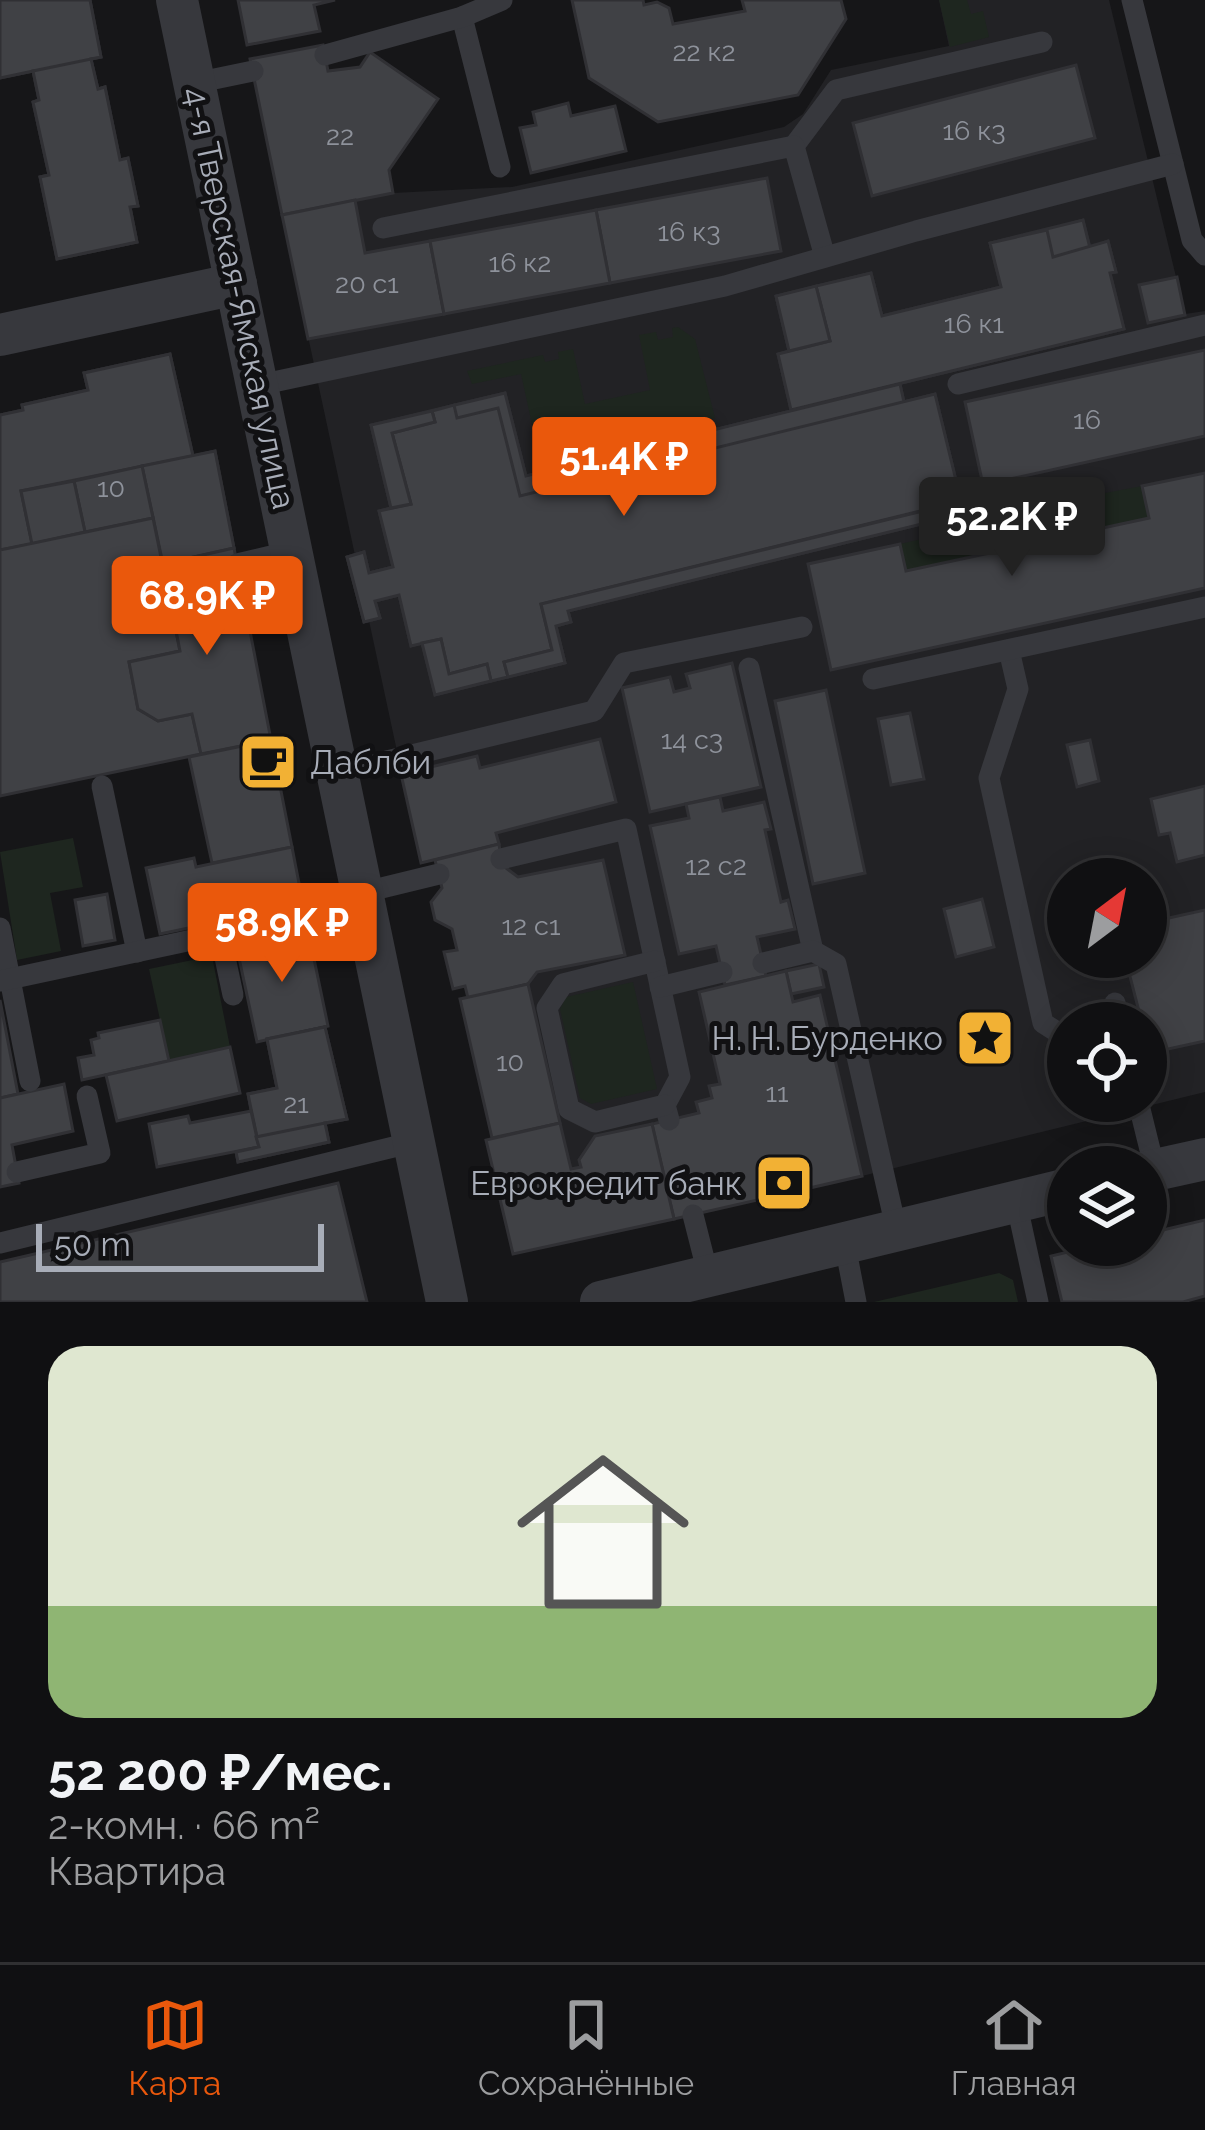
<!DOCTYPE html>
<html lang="ru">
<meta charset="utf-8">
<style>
body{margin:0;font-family:Raleway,sans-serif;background:#19191b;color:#f1f3f6;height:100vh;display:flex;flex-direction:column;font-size:45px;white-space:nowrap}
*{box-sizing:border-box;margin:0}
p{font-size:39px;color:#9c9d9f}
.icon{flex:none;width:66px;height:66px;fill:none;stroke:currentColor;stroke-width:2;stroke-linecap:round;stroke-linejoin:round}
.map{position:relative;height:1302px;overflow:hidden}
.sheet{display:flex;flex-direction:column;background:#101012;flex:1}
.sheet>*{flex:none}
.needle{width:78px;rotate:32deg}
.fabs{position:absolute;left:1047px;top:858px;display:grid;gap:24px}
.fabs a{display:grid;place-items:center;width:120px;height:120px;border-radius:50%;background:#101012;box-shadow:0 6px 30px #0003,0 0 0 3px #303032;font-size:60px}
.scale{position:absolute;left:36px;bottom:30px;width:288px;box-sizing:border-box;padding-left:12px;border:6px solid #a8adb8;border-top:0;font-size:33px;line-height:42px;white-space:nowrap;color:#a8adb8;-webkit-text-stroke:9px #111113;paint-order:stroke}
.price{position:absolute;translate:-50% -102px;padding:0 27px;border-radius:12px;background:#ea580c;color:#fff;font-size:39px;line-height:78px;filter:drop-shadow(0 3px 6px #0008)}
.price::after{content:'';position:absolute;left:50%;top:72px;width:36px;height:27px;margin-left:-18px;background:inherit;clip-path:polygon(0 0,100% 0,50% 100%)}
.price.on{background:#222;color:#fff}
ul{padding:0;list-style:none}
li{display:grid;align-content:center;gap:24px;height:636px;padding:0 48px}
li+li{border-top:3px solid #303032}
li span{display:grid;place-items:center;height:372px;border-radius:36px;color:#555}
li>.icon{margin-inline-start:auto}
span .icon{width:216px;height:216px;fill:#fffc;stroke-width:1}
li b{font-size:51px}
.menu{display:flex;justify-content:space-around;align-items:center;height:168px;border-top:3px solid #303032;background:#101012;font-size:33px;color:#9c9d9f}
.menu a{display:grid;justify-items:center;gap:6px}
.menu .on{color:#ea580c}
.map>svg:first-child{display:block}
</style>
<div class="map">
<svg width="1205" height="1302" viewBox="0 0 1205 1302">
<rect width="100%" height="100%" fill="#161618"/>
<!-- built -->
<path fill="#222225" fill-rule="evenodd" d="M 939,0 L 1109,0 L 1185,314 L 1205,311 L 1205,1092 L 862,1176 L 513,1254 L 486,1140 L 492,1137 L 465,987 L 444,952 L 456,949 L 452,929 L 435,920 L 431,902 L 442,888 L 435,861 L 421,863 L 282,215 L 393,193 L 512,187 L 784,127 L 803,114 L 831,70 L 949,46 ZM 1068,879 L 1146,879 L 1146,957 L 1068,957 ZM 1068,1023 L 1146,1023 L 1146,1101 L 1068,1101 Z"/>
<!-- green -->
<g fill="#1e261f">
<path d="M 939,0 L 967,0 L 971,14 L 983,11 L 989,37 L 950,47 Z"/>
<path d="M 678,327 L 695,339 L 715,418 L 540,461 L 521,374 L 472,384 L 467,371 L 543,355 L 545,362 L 559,359 L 558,352 L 573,349 L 585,404 L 650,390 L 639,335 L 656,332 L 658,340 L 673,337 L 672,328 Z"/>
<path d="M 1142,486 L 1149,518 L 1061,537 L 1057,522 L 1033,510 L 1008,515 L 991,537 L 994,552 L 906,571 L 900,544 L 992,523 L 991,515 Z"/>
<path d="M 73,838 L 83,887 L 50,893 L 61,951 L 17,960 L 0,852 Z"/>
<path d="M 212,956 L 230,1047 L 169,1061 L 149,969 Z"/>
<path d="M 633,982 L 657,1089 L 591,1104 L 580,1098 L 560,1009 L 566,997 Z"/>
<path d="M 999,1273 L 1013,1280 L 1018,1302 L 874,1302 Z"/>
</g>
<!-- building -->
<g fill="#404145" stroke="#303034" stroke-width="3">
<path d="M 0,0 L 90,0 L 101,57 L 0,78 Z"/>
<path d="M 0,0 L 90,0 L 101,57 L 91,59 L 98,89 L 105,87 L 120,160 L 128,158 L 138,206 L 130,207 L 137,242 L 57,259 L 40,177 L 49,175 L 33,102 L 39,100 L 33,71 L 0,78 Z"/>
<path d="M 238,0 L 335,0 L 314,5 L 320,31 L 247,45 Z"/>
<path d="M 572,0 L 643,0 L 644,5 L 657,2 L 669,8 L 673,24 L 745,11 L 742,0 L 841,0 L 846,19 L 798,95 L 658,122 L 589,78 Z"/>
<path d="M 323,45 L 328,71 L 360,67 L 370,52 L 438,99 L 389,170 L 393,193 L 282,215 L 250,59 Z"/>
<path d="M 91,59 L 98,89 L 105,87 L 120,160 L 128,158 L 138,206 L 130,207 L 137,242 L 57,259 L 40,177 L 49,175 L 33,102 L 39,100 L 33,71 Z"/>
<path d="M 1076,65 L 1095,138 L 872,196 L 853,123 Z"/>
<path d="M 568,103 L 571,116 L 615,106 L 626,151 L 531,173 L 520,128 L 536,125 L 533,112 Z"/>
<path d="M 767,178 L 781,251 L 610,283 L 596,210 Z"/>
<path d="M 355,200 L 365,253 L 430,241 L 444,314 L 308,339 L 282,215 Z"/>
<path d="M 596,210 L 610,283 L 444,314 L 430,241 Z"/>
<path d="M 1083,220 L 1090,248 L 1053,257 L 1047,230 Z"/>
<path d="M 1083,220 L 1090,248 L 1108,241 L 1116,272 L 1110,273 L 1124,329 L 791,410 L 778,354 L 789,351 L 776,296 L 871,273 L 882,316 L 1001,287 L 990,243 Z"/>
<path d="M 1047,230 L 1053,257 L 1108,241 L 1116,272 L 1110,273 L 1124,329 L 791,410 L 778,354 L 830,341 L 816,286 L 871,273 L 882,316 L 1001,287 L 990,243 Z"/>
<path d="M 1177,277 L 1185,315 L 1148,323 L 1139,285 Z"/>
<path d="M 816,286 L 830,341 L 789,351 L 776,296 Z"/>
<path d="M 1205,350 L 1205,436 L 983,485 L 965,402 Z"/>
<path d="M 170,354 L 193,456 L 215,451 L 234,548 L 163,564 L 153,518 L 0,550 L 0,415 L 23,410 L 22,405 L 88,390 L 84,373 Z"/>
<path d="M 170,354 L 193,456 L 21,491 L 32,544 L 0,550 L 0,415 L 23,410 L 22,405 L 88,390 L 84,373 Z"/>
<path d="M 900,384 L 904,402 L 520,496 L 498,408 L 457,418 L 454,405 L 505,393 L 526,476 Z"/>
<path d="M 900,384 L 904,402 L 935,394 L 961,501 L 931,509 L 934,521 L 568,611 L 571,622 L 556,626 L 565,663 L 435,695 L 422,643 L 411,646 L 399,595 L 375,601 L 380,618 L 364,622 L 347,557 L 364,552 L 369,573 L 393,567 L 379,511 L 391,508 L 371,425 L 505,393 L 526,476 Z"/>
<path d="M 935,394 L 961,501 L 541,604 L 552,650 L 504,662 L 508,677 L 491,681 L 487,664 L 449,674 L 441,639 L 411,646 L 399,595 L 375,601 L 380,618 L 364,622 L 347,557 L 364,552 L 369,573 L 393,567 L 379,511 L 411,504 L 392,433 L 435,422 L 432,411 L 454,405 L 457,418 L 498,408 L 520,496 Z"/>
<path d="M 432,411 L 435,422 L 392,433 L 411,504 L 391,508 L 371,425 Z"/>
<path d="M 215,451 L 234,548 L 163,564 L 142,466 Z"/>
<path d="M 142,466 L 153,518 L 85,532 L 74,481 Z"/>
<path d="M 1205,473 L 1205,588 L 831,670 L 808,564 L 900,544 L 906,571 L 994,552 L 991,538 L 1007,515 L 1033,510 L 1057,522 L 1061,537 L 1149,518 L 1142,486 Z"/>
<path d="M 74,481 L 85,532 L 32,544 L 21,491 Z"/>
<path d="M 931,509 L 934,521 L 568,611 L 571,622 L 556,626 L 565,663 L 508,677 L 504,662 L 552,650 L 541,604 Z"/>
<path d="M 153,518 L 180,651 L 129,662 L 138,709 L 158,721 L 192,714 L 201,754 L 0,796 L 0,550 Z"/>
<path d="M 234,548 L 271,740 L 201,754 L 192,714 L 158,721 L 138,709 L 129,662 L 180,651 L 163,564 Z"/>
<path d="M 441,639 L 449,674 L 487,664 L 491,681 L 435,695 L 422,643 Z"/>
<path d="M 732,663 L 761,787 L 650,812 L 622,688 L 670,677 L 674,692 L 690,688 L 686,674 Z"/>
<path d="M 826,690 L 865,873 L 813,884 L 775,701 Z"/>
<path d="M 910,713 L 924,779 L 891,785 L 878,719 Z"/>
<path d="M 600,739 L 616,802 L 496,833 L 499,844 L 421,863 L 401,774 L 477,756 L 480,768 Z"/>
<path d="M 271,740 L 292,847 L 212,863 L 189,757 Z"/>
<path d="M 1090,740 L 1099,781 L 1077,787 L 1067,745 Z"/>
<path d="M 1205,786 L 1205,855 L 1177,862 L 1170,833 L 1159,835 L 1151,799 Z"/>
<path d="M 720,797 L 723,811 L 764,802 L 771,829 L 765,830 L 781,902 L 788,900 L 795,929 L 757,937 L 766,976 L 725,985 L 716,946 L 679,954 L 650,826 L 689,818 L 686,804 Z"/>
<path d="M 499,844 L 502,865 L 518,877 L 603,860 L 625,955 L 537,972 L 528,984 L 468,998 L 465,986 L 453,989 L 444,952 L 457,950 L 452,929 L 435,920 L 431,902 L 442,888 L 435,860 Z"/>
<path d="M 292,847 L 308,930 L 236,944 L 226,897 L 217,898 L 222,921 L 160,934 L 146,868 L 194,858 L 196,867 Z"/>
<path d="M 107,894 L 115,940 L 83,946 L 75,900 Z"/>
<path d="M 982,899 L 994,947 L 956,957 L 944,909 Z"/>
<path d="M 1205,910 L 1205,1041 L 1150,1053 L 1146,1023 L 1142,1023 L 1125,957 L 1146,957 L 1146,923 Z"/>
<path d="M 308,930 L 328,1026 L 257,1042 L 236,944 Z"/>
<path d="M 819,964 L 824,987 L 791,994 L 786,971 Z"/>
<path d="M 786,971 L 793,1002 L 820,995 L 862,1176 L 674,1219 L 652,1124 L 699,1113 L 696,1102 L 712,1098 L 709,1086 L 720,1084 L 699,992 Z"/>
<path d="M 528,984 L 560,1123 L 492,1138 L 460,999 Z"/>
<path d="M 0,1000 L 18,1094 L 0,1098 Z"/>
<path d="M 160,1020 L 169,1061 L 82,1080 L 78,1058 L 94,1055 L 91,1040 L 99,1038 L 98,1033 Z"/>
<path d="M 325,1027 L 347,1119 L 256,1137 L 248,1094 L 277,1088 L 267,1039 Z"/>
<path d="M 325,1027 L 347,1119 L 325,1123 L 329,1142 L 238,1162 L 236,1152 L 259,1147 L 248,1094 L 277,1088 L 267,1039 Z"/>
<path d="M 230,1047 L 240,1093 L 117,1121 L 106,1075 Z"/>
<path d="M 64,1084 L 73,1131 L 12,1145 L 19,1183 L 0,1187 L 0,1098 Z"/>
<path d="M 251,1111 L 259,1147 L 157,1167 L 149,1124 L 188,1116 L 190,1123 Z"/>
<path d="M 325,1123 L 329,1142 L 238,1162 L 236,1152 L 259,1147 L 256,1137 Z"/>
<path d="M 560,1123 L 571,1169 L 581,1167 L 579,1160 L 595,1136 L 652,1124 L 674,1219 L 513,1254 L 486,1140 Z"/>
<path d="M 338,1183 L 367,1302 L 0,1302 L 0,1262 Z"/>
<path d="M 1205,1220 L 1205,1296 L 1183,1302 L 1062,1302 L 1051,1256 L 1097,1245 L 1146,1245 L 1146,1234 Z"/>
</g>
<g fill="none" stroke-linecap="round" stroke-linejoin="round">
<!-- service -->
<g stroke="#37383d" stroke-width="21">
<path d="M 1132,0 L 1192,240 L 1205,255"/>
<path d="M 462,17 L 500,167"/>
<path d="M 325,55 L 462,17 L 502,0"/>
<path d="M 195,83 L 253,71"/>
<path d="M 794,146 L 836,90 L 1042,42"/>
<path d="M 383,228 L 794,146 L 825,257"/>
<path d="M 958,384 L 1205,325"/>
<path d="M 259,385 L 725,286 L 916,231 L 1173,164"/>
<path d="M 237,564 L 292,551"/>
<path d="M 1009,650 L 1018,689 L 989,778 L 1043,1023 L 1068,1039"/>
<path d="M 749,668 L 813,951"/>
<path d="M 873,679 L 1205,607"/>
<path d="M 337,773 L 594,711 L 624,663 L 802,627"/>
<path d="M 102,786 L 137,952"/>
<path d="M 501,859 L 626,829 L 680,1077 L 665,1105 L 669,1120"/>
<path d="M 361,893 L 439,874"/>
<path d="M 306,916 L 363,904"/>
<path d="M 0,928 L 30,1081"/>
<path d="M 220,934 L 233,995"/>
<path d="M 655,961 L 563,984 L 547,1008 L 569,1109 L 595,1122 L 665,1105"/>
<path d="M 763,963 L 813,951 L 836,964 L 897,1232"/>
<path d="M 0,981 L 234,931"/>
<path d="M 660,987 L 722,972"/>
<path d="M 1115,1003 L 1120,1023"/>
<path d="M 1138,1101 L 1155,1170"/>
<path d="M 17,1172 L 100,1153 L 87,1096"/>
<path d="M 1016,1201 L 1038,1302"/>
<path d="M 693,1215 L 709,1278"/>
<path d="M 0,1243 L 414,1142"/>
<path d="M 845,1245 L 856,1302"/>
</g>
<!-- minor -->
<g stroke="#37383d" stroke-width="42">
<path d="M 177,0 L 447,1302"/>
<path d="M 0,335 L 236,284"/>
<path d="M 1146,1172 L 1205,1159"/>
<path d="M 601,1302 L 1068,1189"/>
</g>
</g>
<!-- icons -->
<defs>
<symbol id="cafe-square" viewBox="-11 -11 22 22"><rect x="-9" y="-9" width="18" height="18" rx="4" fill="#f2b134" stroke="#111113"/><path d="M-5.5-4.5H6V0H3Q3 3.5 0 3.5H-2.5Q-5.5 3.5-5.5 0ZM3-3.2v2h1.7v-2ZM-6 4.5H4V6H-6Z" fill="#111"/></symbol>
<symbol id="sight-square" viewBox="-11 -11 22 22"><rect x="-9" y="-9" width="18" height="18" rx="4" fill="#f2b134" stroke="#111113"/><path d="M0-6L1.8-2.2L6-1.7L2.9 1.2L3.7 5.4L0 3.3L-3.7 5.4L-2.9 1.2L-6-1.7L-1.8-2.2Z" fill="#111"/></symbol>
<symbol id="bank-square" viewBox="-11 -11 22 22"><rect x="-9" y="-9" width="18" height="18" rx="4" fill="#f2b134" stroke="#111113"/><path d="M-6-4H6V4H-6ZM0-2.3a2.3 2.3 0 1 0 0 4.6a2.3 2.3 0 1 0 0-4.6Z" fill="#111"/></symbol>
</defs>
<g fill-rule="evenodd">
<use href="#cafe-square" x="235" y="729" width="66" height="66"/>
<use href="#sight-square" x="952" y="1005" width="66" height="66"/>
<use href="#bank-square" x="751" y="1150" width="66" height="66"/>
</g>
<g text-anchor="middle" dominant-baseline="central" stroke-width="10" stroke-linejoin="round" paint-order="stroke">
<!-- number labels -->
<g font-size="27" fill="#8e929b">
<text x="704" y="51">22 к2</text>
<text x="974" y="130">16 к3</text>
<text x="340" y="135">22</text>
<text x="689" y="231">16 к3</text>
<text x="520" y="262">16 к2</text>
<text x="367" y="283">20 с1</text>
<text x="974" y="323">16 к1</text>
<text x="1087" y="419">16</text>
<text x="111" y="487">10</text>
<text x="692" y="739">14 с3</text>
<text x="716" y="865">12 с2</text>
<text x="531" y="925">12 с1</text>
<text x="510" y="1061">10</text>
<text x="777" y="1092">11</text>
<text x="296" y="1103">21</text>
</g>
<!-- street labels -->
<g font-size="33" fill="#a8adb8" stroke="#111113">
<text transform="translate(240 298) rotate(78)">4-я Тверская-Ямская улица</text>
</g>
<!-- poi labels -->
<g font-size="33" fill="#a8adb8" stroke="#111113" text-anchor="end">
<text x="310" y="762" text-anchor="start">Даблби</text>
<text x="943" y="1038">Н. Н. Бурденко</text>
<text x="742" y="1183">Еврокредит банк</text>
</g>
</g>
</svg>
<div class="fabs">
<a><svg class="needle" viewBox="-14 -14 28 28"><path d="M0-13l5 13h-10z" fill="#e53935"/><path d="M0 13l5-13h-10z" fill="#9c9d9f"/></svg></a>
<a><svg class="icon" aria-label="locate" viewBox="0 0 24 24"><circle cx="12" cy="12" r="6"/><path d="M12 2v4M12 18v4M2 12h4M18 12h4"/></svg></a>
<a><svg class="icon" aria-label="layers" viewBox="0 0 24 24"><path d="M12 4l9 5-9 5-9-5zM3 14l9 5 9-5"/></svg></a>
</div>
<div class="scale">50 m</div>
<b class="price" style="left:624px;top:519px">51.4K ₽</b>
<b class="price on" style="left:1012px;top:579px">52.2K ₽</b>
<b class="price" style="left:207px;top:658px">68.9K ₽</b>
<b class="price" style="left:282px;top:985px">58.9K ₽</b>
</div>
<section class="sheet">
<ul>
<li><span style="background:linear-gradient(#dfe7d0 70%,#8fb573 0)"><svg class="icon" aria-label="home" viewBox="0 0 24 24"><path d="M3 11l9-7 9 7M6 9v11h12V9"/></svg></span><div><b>52 200 ₽/мес.</b><p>2-комн. · 66 m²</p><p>Квартира</p></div></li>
</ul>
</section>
<nav class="menu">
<a class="on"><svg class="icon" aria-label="map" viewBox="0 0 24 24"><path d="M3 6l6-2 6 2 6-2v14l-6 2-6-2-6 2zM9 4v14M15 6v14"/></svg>Карта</a>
<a><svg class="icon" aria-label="saved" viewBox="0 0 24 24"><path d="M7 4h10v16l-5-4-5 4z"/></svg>Сохранённые</a>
<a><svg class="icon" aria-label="home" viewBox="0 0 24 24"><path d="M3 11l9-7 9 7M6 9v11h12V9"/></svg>Главная</a>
</nav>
